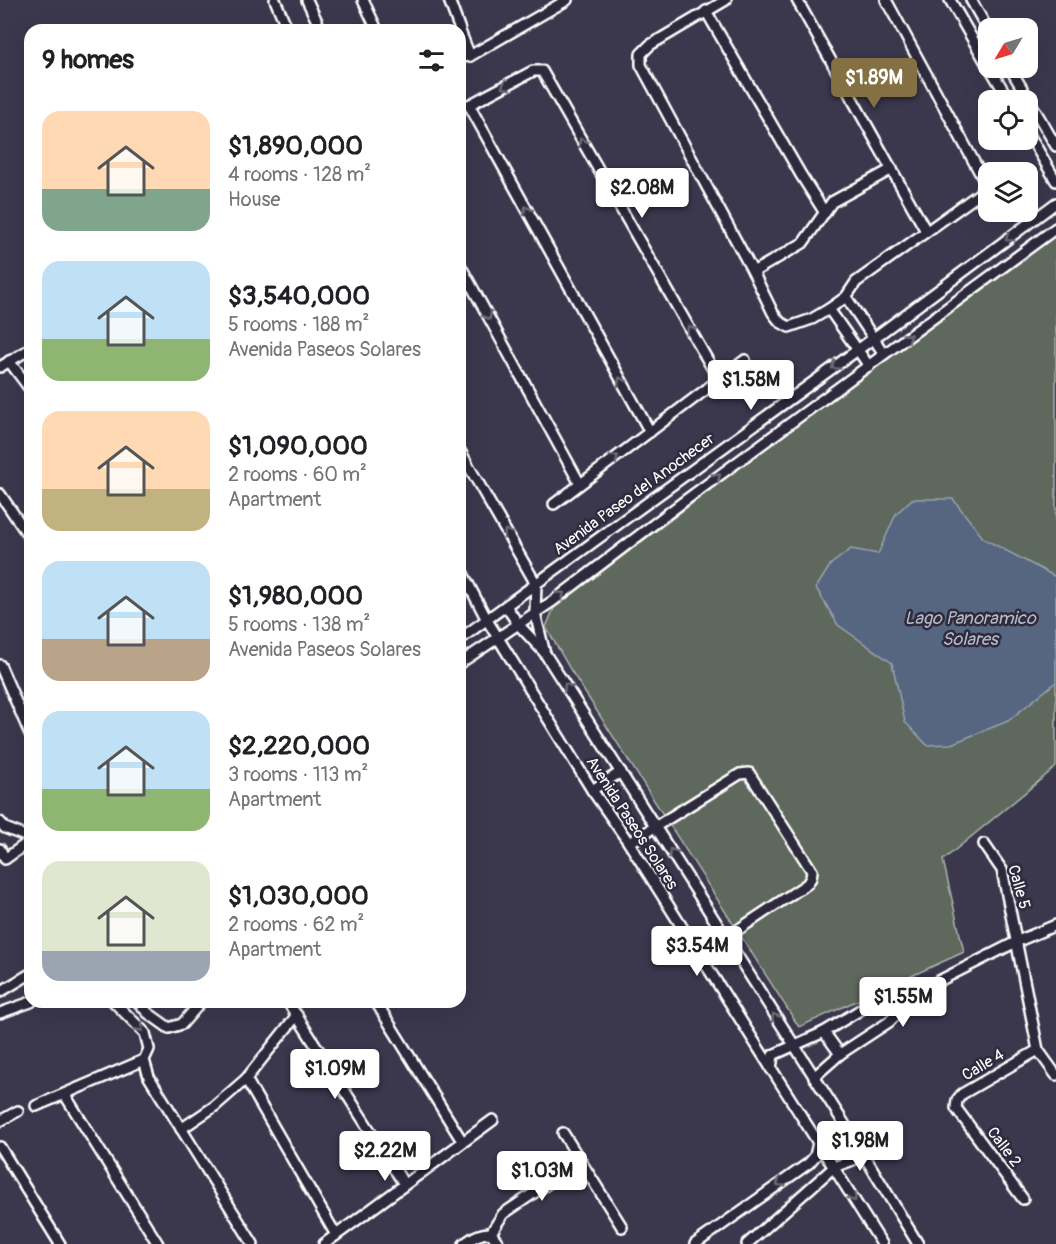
<!DOCTYPE html>
<meta charset="utf-8">
<style>
body{margin:0;font-family:Pangolin,sans-serif;background:#f2f2f2;color:#202124;height:100vh;display:flex;flex-direction:column;font-size:22px;white-space:nowrap}
*{box-sizing:border-box;margin:0}
p{font-size:20px;color:#757577}
.icon{flex:none;width:33px;height:33px;fill:none;stroke:currentColor;stroke-width:2;stroke-linecap:round;stroke-linejoin:round}
.map{position:relative;flex:1;overflow:hidden}
.side{position:absolute;left:24px;top:24px;width:442px;height:984px;display:flex;flex-direction:column;background:#fff;border-radius:18px;box-shadow:0 6px 24px #0002}
.side>*{flex:none}
.needle{width:39px;rotate:232deg}
.tools{position:absolute;left:978px;top:18px;display:grid;gap:12px}
.tools a{display:grid;place-items:center;width:60px;height:60px;border-radius:12px;background:#fff;box-shadow:0 6px 24px #0002;font-size:30px}
.price{position:absolute;translate:-50% -51px;padding:0 14px;border-radius:6px;background:#fff;color:#222;font-size:20px;line-height:39px;filter:drop-shadow(0 2px 3px #0008)}
.price::after{content:'';position:absolute;left:50%;top:36px;width:18px;height:14px;margin-left:-9px;background:inherit;clip-path:polygon(0 0,100% 0,50% 100%)}
.price.selected{background:#847042;color:#fff}
ul{padding:0;list-style:none}
li{display:flex;align-items:center;gap:18px;height:150px;padding:0 18px}
li span{display:grid;place-items:center;flex:none;width:168px;height:120px;border-radius:18px;color:#555}
li>.icon{margin-inline-start:auto}
span .icon{width:72px;height:72px;fill:#fffc;stroke-width:1}
li b{font-size:26px}
h2{display:flex;justify-content:space-between;align-items:center;height:72px;padding:0 18px;font-size:26px}
.map>svg:first-child{display:block}
</style>
<div class="map">
<svg width="1056" height="1244" viewBox="0 0 1056 1244">
<rect width="100%" height="100%" fill="#3b384e"/>
<filter id="ink" filterUnits="userSpaceOnUse"><feTurbulence type="fractalNoise" baseFrequency=".0167" numOctaves="2"/><feDisplacementMap in="SourceGraphic" scale="12" xChannelSelector="R" yChannelSelector="G"/><feConvolveMatrix kernelMatrix="1 2 1 2 8 2 1 2 1" color-interpolation-filters="sRGB"/></filter>
<g filter="url(#ink)">
<!-- green -->
<path fill="#5e685c" stroke="#aeb4ae" stroke-width="1.5" d="M 1056,228 L 1056,767 L 943,860 L 964,952 L 799,1027 L 570,669 L 546,627 L 554,608 Z"/>
<!-- water -->
<path fill="#566680" stroke="#9aa3b3" stroke-width="1.5" d="M 912,499 L 953,499 L 984,539 L 1056,577 L 1056,682 L 1008,721 L 951,744 L 927,745 L 905,722 L 892,663 L 838,625 L 816,588 L 831,564 L 851,549 L 878,554 L 896,514 Z"/>
<g fill="none" stroke-linecap="round" stroke-linejoin="round">
<defs>
<g id="minor">
<path d="M 275,0 L 288,30"/>
<path d="M 307,0 L 321,30"/>
<path d="M 363,0 L 377,30"/>
<path d="M 449,0 L 460,30"/>
<path d="M 726,0 L 650,45 L 641,54 L 641,65 L 753,272 L 773,313 L 780,322 L 789,327 L 812,319 L 829,309 L 846,297 L 856,282 L 979,194 L 986,184 L 886,0"/>
<path d="M 797,0 L 926,231"/>
<path d="M 950,0 L 988,66"/>
<path d="M 971,0 L 988,30"/>
<path d="M 706,11 L 801,175 L 825,213"/>
<path d="M 460,31 L 470,56"/>
<path d="M 460,57 L 470,56 L 567,0"/>
<path d="M 990,68 L 1009,100"/>
<path d="M 1010,68 L 1056,146"/>
<path d="M 460,105 L 469,105 L 533,71 L 542,71 L 719,380"/>
<path d="M 469,105 L 650,432"/>
<path d="M 1028,133 L 1056,181"/>
<path d="M 460,265 L 580,484"/>
<path d="M 753,272 L 803,243 L 832,202 L 892,169"/>
<path d="M 846,297 L 884,354"/>
<path d="M 829,309 L 869,366"/>
<path d="M 9,361 L 30,389"/>
<path d="M 0,367 L 30,349"/>
<path d="M 460,451 L 536,584 L 535,613 L 544,650"/>
<path d="M 0,494 L 30,538"/>
<path d="M 554,504 L 745,360"/>
<path d="M 460,568 L 487,620 L 592,790 L 629,843 L 882,1244"/>
<path d="M 506,606 L 518,624 L 544,652 L 859,1147 L 918,1244"/>
<path d="M 460,639 L 874,338 L 1056,203"/>
<path d="M 460,663 L 553,601 L 683,502 L 1056,228"/>
<path d="M 0,665 L 30,734"/>
<path d="M 592,790 L 621,772"/>
<path d="M 0,822 L 5,828 L 30,838"/>
<path d="M 629,843 L 740,774 L 749,773 L 812,871 L 811,878 L 807,884 L 727,937"/>
<path d="M 984,844 L 1002,870 L 1038,1050 L 1056,1075"/>
<path d="M 0,849 L 5,859 L 30,841"/>
<path d="M 0,992 L 30,974"/>
<path d="M 114,1002 L 145,1033 L 149,1049 L 144,1060 L 149,1077 L 253,1244"/>
<path d="M 138,1002 L 148,1013 L 169,1028 L 182,1024 L 201,1002"/>
<path d="M 288,1002 L 404,1184"/>
<path d="M 376,1002 L 462,1141"/>
<path d="M 0,1013 L 31,1002"/>
<path d="M 824,1032 L 840,1054"/>
<path d="M 771,1069 L 773,1055 L 824,1032 L 878,999 L 919,991 L 1018,941 L 1056,925"/>
<path d="M 814,1077 L 840,1054 L 889,1022 L 919,991"/>
<path d="M 246,1079 L 336,1235"/>
<path d="M 65,1095 L 158,1244"/>
<path d="M 36,1106 L 144,1060"/>
<path d="M 0,1121 L 18,1111"/>
<path d="M 181,1129 L 215,1106 L 246,1079 L 297,1015"/>
<path d="M 563,1133 L 622,1227"/>
<path d="M 0,1147 L 60,1244"/>
<path d="M 1023,1199 L 956,1108 L 957,1100 L 962,1094 L 1038,1050"/>
<path d="M 491,1233 L 503,1214 L 581,1161"/>
<path d="M 324,1244 L 493,1120"/>
<path d="M 464,1244 C 473,1237 480,1233 491,1233 L 499,1244"/>
<path d="M 695,1244 L 809,1163 L 815,1156 L 818,1143"/>
<path d="M 747,1244 L 834,1167 L 853,1160 L 859,1147"/>
</g>
</defs>
<!-- minor casing -->
<use href="#minor" stroke="#fff" stroke-width="14"/>
<!-- minor -->
<use href="#minor" stroke="#2f2a3d" stroke-width="9"/>
</g>
<!-- one-way arrows -->
<defs><path id="oneway-chevron" d="M-2-3.5L2.5 0L-2 3.5" fill="none" stroke-width="1.6" stroke-linecap="round" stroke-linejoin="round" transform="scale(1.5)"/></defs>
<g stroke="#6d6a77">
<use href="#oneway-chevron" transform="translate(505 86) rotate(153)"/>
<use href="#oneway-chevron" transform="translate(582 142) rotate(-120)"/>
<use href="#oneway-chevron" transform="translate(527 210) rotate(-119)"/>
<use href="#oneway-chevron" transform="translate(1009 238) rotate(143)"/>
<use href="#oneway-chevron" transform="translate(488 316) rotate(62)"/>
<use href="#oneway-chevron" transform="translate(690 329) rotate(-120)"/>
<use href="#oneway-chevron" transform="translate(908 337) rotate(-36)"/>
<use href="#oneway-chevron" transform="translate(835 366) rotate(144)"/>
<use href="#oneway-chevron" transform="translate(621 381) rotate(-119)"/>
<use href="#oneway-chevron" transform="translate(615 458) rotate(-37)"/>
<use href="#oneway-chevron" transform="translate(717 477) rotate(-36)"/>
<use href="#oneway-chevron" transform="translate(507 533) rotate(-120)"/>
<use href="#oneway-chevron" transform="translate(561 595) rotate(-37)"/>
<use href="#oneway-chevron" transform="translate(567 687) rotate(-123)"/>
<use href="#oneway-chevron" transform="translate(672 852) rotate(-123)"/>
<use href="#oneway-chevron" transform="translate(775 1017) rotate(-122)"/>
<use href="#oneway-chevron" transform="translate(140 1028) rotate(48)"/>
<use href="#oneway-chevron" transform="translate(780 1183) rotate(145)"/>
<use href="#oneway-chevron" transform="translate(853 1198) rotate(58)"/>
</g>
</g>
<g text-anchor="middle" dominant-baseline="central" stroke-width="5" stroke-linejoin="round" paint-order="stroke">
<!-- street labels -->
<g font-size="16" fill="#fff" stroke="#2f2a3d">
<text transform="translate(634 494) rotate(-36)">Avenida Paseo del Anochecer</text>
<text transform="translate(632 823) rotate(57)">Avenida Paseos Solares</text>
<text transform="translate(1019 887) rotate(74)">Calle 5</text>
<text transform="translate(983 1065) rotate(-31)">Calle 4</text>
<text transform="translate(1004 1147) rotate(53)">Calle 2</text>
</g>
<!-- water labels -->
<g font-size="18" font-style="italic" fill="#b3bac6" stroke="#2f2a3d">
<text x="970" y="618">Lago Panoramico<tspan x="970" dy="21">Solares</tspan></text>
</g>
</g>
</svg>
<div class="tools">
<a><svg class="needle" viewBox="-14 -14 28 28"><path d="M0-13l5 13h-10z" fill="#e53935"/><path d="M0 13l5-13h-10z" fill="#757577"/></svg></a>
<a><svg class="icon" aria-label="locate" viewBox="0 0 24 24"><circle cx="12" cy="12" r="6"/><path d="M12 2v4M12 18v4M2 12h4M18 12h4"/></svg></a>
<a><svg class="icon" aria-label="layers" viewBox="0 0 24 24"><path d="M12 4l9 5-9 5-9-5zM3 14l9 5 9-5"/></svg></a>
</div>
<b class="price selected" style="left:874px;top:109px">$1.89M</b>
<b class="price" style="left:642px;top:219px">$2.08M</b>
<b class="price" style="left:751px;top:411px">$1.58M</b>
<b class="price" style="left:697px;top:977px">$3.54M</b>
<b class="price" style="left:903px;top:1028px">$1.55M</b>
<b class="price" style="left:335px;top:1100px">$1.09M</b>
<b class="price" style="left:860px;top:1172px">$1.98M</b>
<b class="price" style="left:385px;top:1182px">$2.22M</b>
<b class="price" style="left:542px;top:1202px">$1.03M</b>
<section class="side">
<h2>9 homes<svg class="icon" aria-label="filters" viewBox="0 0 24 24"><path d="M4 7h16M4 17h16"/><circle cx="9" cy="7" r="2"/><circle cx="15" cy="17" r="2"/></svg></h2>
<ul>
<li><span style="background:linear-gradient(#ffd9b3 65%,#7fa58c 0)"><svg class="icon" aria-label="home" viewBox="0 0 24 24"><path d="M3 11l9-7 9 7M6 9v11h12V9"/></svg></span><div><b>$1,890,000</b><p>4 rooms · 128 m²</p><p>House</p></div></li>
<li><span style="background:linear-gradient(#bfe0f5 65%,#8fb573 0)"><svg class="icon" aria-label="home" viewBox="0 0 24 24"><path d="M3 11l9-7 9 7M6 9v11h12V9"/></svg></span><div><b>$3,540,000</b><p>5 rooms · 188 m²</p><p>Avenida Paseos Solares</p></div></li>
<li><span style="background:linear-gradient(#ffd9b3 65%,#c2b280 0)"><svg class="icon" aria-label="home" viewBox="0 0 24 24"><path d="M3 11l9-7 9 7M6 9v11h12V9"/></svg></span><div><b>$1,090,000</b><p>2 rooms · 60 m²</p><p>Apartment</p></div></li>
<li><span style="background:linear-gradient(#bfe0f5 65%,#b9a48a 0)"><svg class="icon" aria-label="home" viewBox="0 0 24 24"><path d="M3 11l9-7 9 7M6 9v11h12V9"/></svg></span><div><b>$1,980,000</b><p>5 rooms · 138 m²</p><p>Avenida Paseos Solares</p></div></li>
<li><span style="background:linear-gradient(#bfe0f5 65%,#8fb573 0)"><svg class="icon" aria-label="home" viewBox="0 0 24 24"><path d="M3 11l9-7 9 7M6 9v11h12V9"/></svg></span><div><b>$2,220,000</b><p>3 rooms · 113 m²</p><p>Apartment</p></div></li>
<li><span style="background:linear-gradient(#dfe7d0 75%,#9aa5b1 0)"><svg class="icon" aria-label="home" viewBox="0 0 24 24"><path d="M3 11l9-7 9 7M6 9v11h12V9"/></svg></span><div><b>$1,030,000</b><p>2 rooms · 62 m²</p><p>Apartment</p></div></li>
</ul>
</section>
</div>
